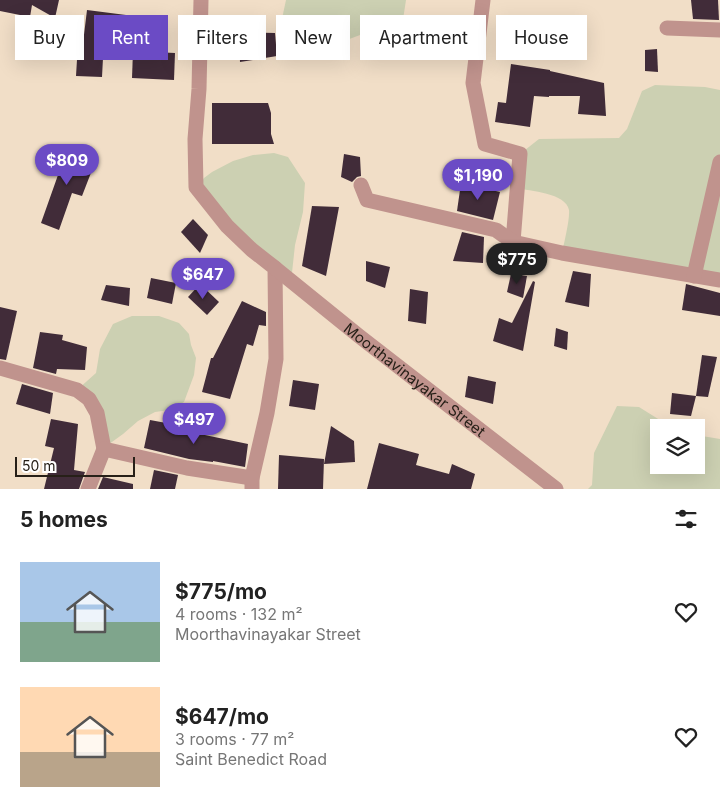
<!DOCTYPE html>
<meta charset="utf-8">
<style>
body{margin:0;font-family:Inter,sans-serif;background:#f6f6f6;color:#222;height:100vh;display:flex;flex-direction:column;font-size:19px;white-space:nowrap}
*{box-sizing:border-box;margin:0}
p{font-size:16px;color:#767676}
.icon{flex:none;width:28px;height:28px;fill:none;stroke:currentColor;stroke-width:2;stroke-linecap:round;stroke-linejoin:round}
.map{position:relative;height:489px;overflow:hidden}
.drawer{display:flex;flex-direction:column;background:#fff;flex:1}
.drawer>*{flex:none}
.top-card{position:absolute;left:15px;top:15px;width:690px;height:45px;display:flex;gap:10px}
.tools{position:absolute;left:650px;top:419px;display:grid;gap:10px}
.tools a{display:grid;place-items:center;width:55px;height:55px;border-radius:0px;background:#fff;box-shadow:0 5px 20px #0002;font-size:25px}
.scale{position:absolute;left:15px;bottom:12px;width:120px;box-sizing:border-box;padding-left:5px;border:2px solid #272018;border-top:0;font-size:14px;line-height:18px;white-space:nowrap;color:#272018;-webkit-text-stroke:4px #fff;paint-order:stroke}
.price{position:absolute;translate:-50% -42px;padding:0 11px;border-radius:18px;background:#6b4bc5;color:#fff;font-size:16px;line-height:32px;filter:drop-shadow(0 1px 2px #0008)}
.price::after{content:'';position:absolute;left:50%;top:30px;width:15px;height:11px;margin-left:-8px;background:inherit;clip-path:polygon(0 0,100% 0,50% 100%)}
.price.selected{background:#222;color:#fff}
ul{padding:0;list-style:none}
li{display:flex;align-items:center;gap:15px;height:125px;padding:0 20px}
li span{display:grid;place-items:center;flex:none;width:140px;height:100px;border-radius:0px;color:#555}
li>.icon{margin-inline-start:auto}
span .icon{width:60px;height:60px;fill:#fffc;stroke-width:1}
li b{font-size:21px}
h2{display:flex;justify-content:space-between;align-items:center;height:60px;padding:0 20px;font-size:21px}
.pill{padding:0 18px;border-radius:0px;background:#fff;box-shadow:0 5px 20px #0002;font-size:18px;line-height:45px}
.pill.selected{background:#6b4bc5;color:#fff}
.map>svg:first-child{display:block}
</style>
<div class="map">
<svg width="720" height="489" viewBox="0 0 720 489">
<rect width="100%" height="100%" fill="#f1dec7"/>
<!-- green -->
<g fill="#ccd0b2">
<path d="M 286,0 L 406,0 L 402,26 L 392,38 L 360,35 L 323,49 L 298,53 L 289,50 L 280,28 Z"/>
<path d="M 655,85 L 705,87 L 720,90 L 720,278 L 562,253 C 564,243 570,219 569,210 C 566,193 530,191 516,188 L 520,154 L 539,139 L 619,138 L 627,129 L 642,91 Z"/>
<path d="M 274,153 L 288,157 L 305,183 L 303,212 L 295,245 L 291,282 L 197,188 L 204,178 L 212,172 L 233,161 L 253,155 Z"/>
<path d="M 132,316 L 159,316 L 179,323 L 189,334 L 191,345 L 196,358 L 194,375 L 184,402 L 170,410 L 155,412 L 138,421 L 123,434 L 105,447 L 97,413 L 77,390 L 96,373 L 100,349 L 113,324 Z"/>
<path d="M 617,406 L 639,407 L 671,427 L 659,428 L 659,465 L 696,465 L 696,435 L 720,439 L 720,489 L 588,489 L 592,485 L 594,453 Z"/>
</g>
<!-- building -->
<g fill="#412c39">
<path d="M 0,0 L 59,0 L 55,18 L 32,5 L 30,17 L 0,11 Z"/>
<path d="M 691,0 L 718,0 L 719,20 L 693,19 Z"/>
<path d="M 87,10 L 126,15 L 123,41 L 104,39 L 102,77 L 76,76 L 78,43 L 83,43 Z"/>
<path d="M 419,19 L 444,21 L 438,51 L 416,48 Z"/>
<path d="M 239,32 L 275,33 L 277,56 L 240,62 Z"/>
<path d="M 657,49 L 658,72 L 645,71 L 645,50 Z"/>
<path d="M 133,51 L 175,53 L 174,80 L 132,78 Z"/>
<path d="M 511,64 L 550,70 L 550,71 L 604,83 L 606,116 L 578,114 L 580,96 L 549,96 L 549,97 L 534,96 L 530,127 L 495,122 L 498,102 L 506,103 Z"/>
<path d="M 212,103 L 268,103 L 271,113 L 271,134 L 274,144 L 212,144 Z"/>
<path d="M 69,144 L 94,165 L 82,196 L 72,193 L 59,230 L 41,223 Z"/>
<path d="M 344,154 L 360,157 L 361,176 L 357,177 L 352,182 L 341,177 Z"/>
<path d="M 461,183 L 500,192 L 493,220 L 457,211 Z"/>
<path d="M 312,206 L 339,207 L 326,276 L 302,266 Z"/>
<path d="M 193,219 L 208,235 L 200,253 L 181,232 Z"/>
<path d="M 462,232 L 484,237 L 483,263 L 453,261 Z"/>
<path d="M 366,261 L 390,267 L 385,288 L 366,281 Z"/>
<path d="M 573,271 L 591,274 L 589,307 L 565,302 Z"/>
<path d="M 511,274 L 527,276 L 523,298 L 507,292 Z"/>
<path d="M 151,278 L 176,283 L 172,304 L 147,298 Z"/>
<path d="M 533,281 L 535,282 L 523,351 L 493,341 L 499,318 L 512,323 Z"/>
<path d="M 200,284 L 219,302 L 207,315 L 188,297 Z"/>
<path d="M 686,284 L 720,293 L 720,316 L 682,310 Z"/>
<path d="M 106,285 L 130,288 L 129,306 L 101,300 Z"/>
<path d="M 410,289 L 428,292 L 426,324 L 408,321 Z"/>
<path d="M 242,301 L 266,312 L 266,326 L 259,325 L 253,346 L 247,344 L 230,399 L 202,392 L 211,358 L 213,358 Z"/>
<path d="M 0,307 L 17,311 L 6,360 L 0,359 Z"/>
<path d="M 556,328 L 568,332 L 567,350 L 554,346 Z"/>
<path d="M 40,332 L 63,335 L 62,340 L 87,347 L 85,370 L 57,369 L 56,374 L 33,368 Z"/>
<path d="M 702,355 L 717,357 L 708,397 L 696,396 Z"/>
<path d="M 468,376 L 496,382 L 493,404 L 465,397 Z"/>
<path d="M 293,380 L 319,384 L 315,410 L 289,406 Z"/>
<path d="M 22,384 L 53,393 L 50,414 L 16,404 Z"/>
<path d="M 672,393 L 696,396 L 691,416 L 670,414 Z"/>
<path d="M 51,419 L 78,424 L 74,470 L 85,472 L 79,489 L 44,489 L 54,448 L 45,446 Z"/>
<path d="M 150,420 L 177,425 L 176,429 L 248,444 L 245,467 L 213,461 L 213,462 L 189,459 L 144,448 Z"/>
<path d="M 331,426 L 354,441 L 355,462 L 324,464 Z"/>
<path d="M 379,443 L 419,454 L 416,465 L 449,474 L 452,464 L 475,474 L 471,489 L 367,489 Z"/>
<path d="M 279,455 L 324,459 L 323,489 L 278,489 Z"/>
<path d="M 154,470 L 178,475 L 175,489 L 150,489 Z"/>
<path d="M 103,477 L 133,484 L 133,489 L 98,489 Z"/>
</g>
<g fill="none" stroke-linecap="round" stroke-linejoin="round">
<!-- street -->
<g stroke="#c0938d" stroke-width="15">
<path d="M 201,0 L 199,89 L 195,139 L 196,187 L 227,226 L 252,250 L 275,268 L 276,359 L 267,413 L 252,478 L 252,489"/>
<path d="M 483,0 L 473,83 L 485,144 L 520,154 L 513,242 L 562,253 L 720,280"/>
<path d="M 667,28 L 720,30"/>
<path d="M 361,185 L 367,200 L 496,230 L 513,242"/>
<path id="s1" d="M 275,268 L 359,336 L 556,489"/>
<path d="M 694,276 L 720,162"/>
<path d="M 0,368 L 77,390 L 89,399 L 97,413 L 104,449 L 187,468 L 252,478"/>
<path d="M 88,489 L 104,449"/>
</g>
</g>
<g text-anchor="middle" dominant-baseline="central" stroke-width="5" stroke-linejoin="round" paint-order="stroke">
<!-- street labels -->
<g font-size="15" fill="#272018" stroke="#fff">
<text stroke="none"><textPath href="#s1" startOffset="179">Moorthavinayakar Street</textPath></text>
</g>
</g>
</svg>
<div class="tools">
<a><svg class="icon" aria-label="layers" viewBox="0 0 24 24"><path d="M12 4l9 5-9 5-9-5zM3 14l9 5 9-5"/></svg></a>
</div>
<div class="scale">50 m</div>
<b class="price" style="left:67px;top:186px">$809</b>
<b class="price" style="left:478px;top:201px">$1,190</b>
<b class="price selected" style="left:517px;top:285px">$775</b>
<b class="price" style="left:203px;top:300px">$647</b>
<b class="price" style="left:194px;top:445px">$497</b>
<div class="top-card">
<a class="pill">Buy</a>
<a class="pill selected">Rent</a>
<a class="pill">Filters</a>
<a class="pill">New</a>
<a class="pill">Apartment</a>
<a class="pill">House</a>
</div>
</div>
<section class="drawer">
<h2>5 homes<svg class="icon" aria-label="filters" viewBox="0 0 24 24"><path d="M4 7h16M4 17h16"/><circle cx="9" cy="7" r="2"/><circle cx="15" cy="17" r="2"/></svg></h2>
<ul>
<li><span style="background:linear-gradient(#a9c7e8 60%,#7fa58c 0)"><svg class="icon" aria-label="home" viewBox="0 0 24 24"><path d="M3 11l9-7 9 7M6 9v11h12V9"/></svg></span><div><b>$775/mo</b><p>4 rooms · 132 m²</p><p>Moorthavinayakar Street</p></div><svg class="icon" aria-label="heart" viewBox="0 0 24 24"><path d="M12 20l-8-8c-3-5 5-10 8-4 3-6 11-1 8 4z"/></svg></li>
<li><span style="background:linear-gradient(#ffd9b3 65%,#b9a48a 0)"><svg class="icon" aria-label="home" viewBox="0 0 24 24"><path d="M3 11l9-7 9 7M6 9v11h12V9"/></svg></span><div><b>$647/mo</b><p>3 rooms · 77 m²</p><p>Saint Benedict Road</p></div><svg class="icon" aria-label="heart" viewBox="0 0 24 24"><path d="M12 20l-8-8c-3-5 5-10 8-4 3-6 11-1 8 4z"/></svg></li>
</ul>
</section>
